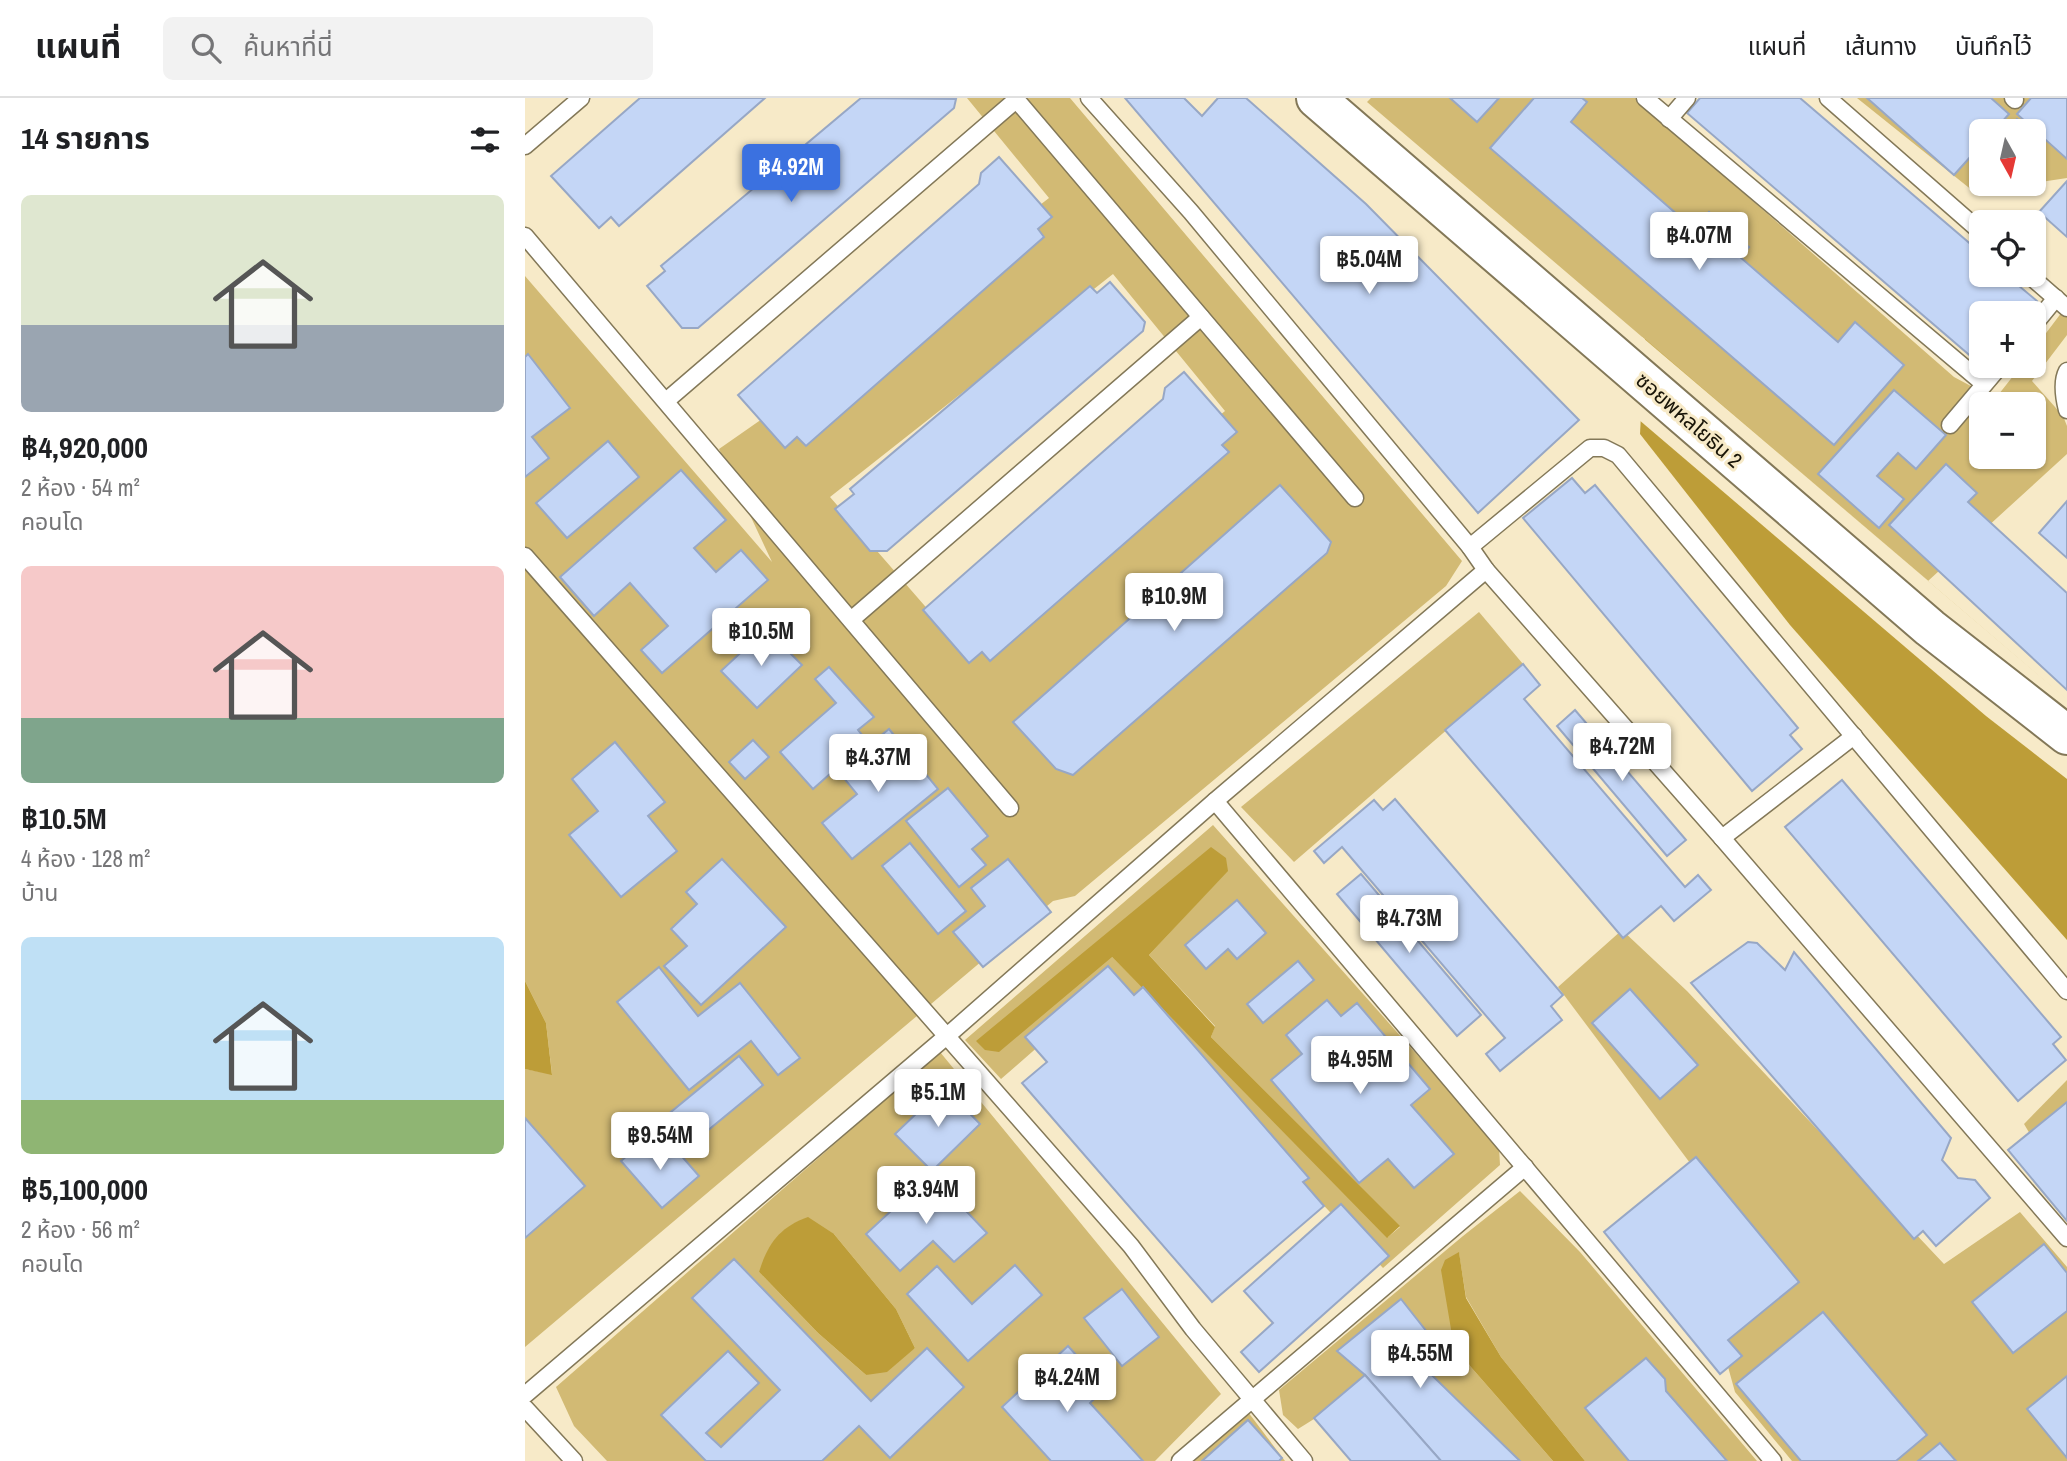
<!DOCTYPE html>
<html lang="th">
<meta charset="utf-8">
<style>
body{margin:0;font-family:"Archivo Narrow","Noto Sans Thai",sans-serif;background:#f2f2f2;color:#202124;height:100vh;display:flex;flex-direction:column;font-size:26px;white-space:nowrap}
*{box-sizing:border-box;margin:0}
p{font-size:23px;color:#757577}
.icon{flex:none;width:38px;height:38px;fill:none;stroke:currentColor;stroke-width:2;stroke-linecap:round;stroke-linejoin:round}
.map{position:relative;flex:1;overflow:hidden}
.drawer{display:flex;flex-direction:column;background:#fff;width:525px}
.drawer>*{flex:none}
.needle{width:46px;rotate:172deg}
.tools{position:absolute;left:1444px;top:21px;display:grid;gap:14px}
.tools a{display:grid;place-items:center;width:77px;height:77px;border-radius:10px;background:#fff;box-shadow:0 2px 5px #0004;font-size:35px}
.price{position:absolute;translate:-50% -60px;padding:0 16px;border-radius:7px;background:#fff;color:#222;font-size:23px;line-height:46px;filter:drop-shadow(0 2px 4px #0008)}
.price::after{content:'';position:absolute;left:50%;top:42px;width:21px;height:16px;margin-left:-10px;background:inherit;clip-path:polygon(0 0,100% 0,50% 100%)}
.price.active{background:#3b71e0;color:#fff}
ul{padding:0;list-style:none}
li{display:grid;align-content:center;gap:14px;height:371px;padding:0 21px}
li span{display:grid;place-items:center;height:217px;border-radius:10px;color:#555}
li>.icon{margin-inline-start:auto}
span .icon{width:126px;height:126px;fill:#fffc;stroke-width:1}
li b{font-size:30px}
h2{display:flex;justify-content:space-between;align-items:center;height:84px;padding:0 21px;font-size:30px}
header{display:flex;align-items:center;gap:42px;box-sizing:border-box;height:98px;padding:0 35px;background:#fff;border-bottom:2px solid #e0e0e0}
header strong{font-size:33px}
nav{display:flex;gap:38px;margin-inline-start:auto;font-size:24px}
.search{width:490px;height:63px;background:#f2f2f2;display:flex;align-items:center;gap:18px;box-sizing:border-box;padding:0 24px;border-radius:10px;color:#757577;font-size:26px}
main{display:flex;flex:1;min-height:0}
.map>svg:first-child{display:block}
</style>
<header>
<strong>แผนที่</strong>
<div class="search"><svg class="icon" aria-label="search" viewBox="0 0 24 24"><circle cx="10" cy="10" r="6"/><path d="M15 15l6 6"/></svg>ค้นหาที่นี่</div>
<nav><a>แผนที่</a><a>เส้นทาง</a><a>บันทึกไว้</a></nav>
</header>
<main>
<section class="drawer">
<h2>14 รายการ<svg class="icon" aria-label="filters" viewBox="0 0 24 24"><path d="M4 7h16M4 17h16"/><circle cx="9" cy="7" r="2"/><circle cx="15" cy="17" r="2"/></svg></h2>
<ul>
<li><span style="background:linear-gradient(#dfe7d0 60%,#9aa5b1 0)"><svg class="icon" aria-label="home" viewBox="0 0 24 24"><path d="M3 11l9-7 9 7M6 9v11h12V9"/></svg></span><div><b>฿4,920,000</b><p>2 ห้อง · 54 m²</p><p>คอนโด</p></div></li>
<li><span style="background:linear-gradient(#f6c9c9 70%,#7fa58c 0)"><svg class="icon" aria-label="home" viewBox="0 0 24 24"><path d="M3 11l9-7 9 7M6 9v11h12V9"/></svg></span><div><b>฿10.5M</b><p>4 ห้อง · 128 m²</p><p>บ้าน</p></div></li>
<li><span style="background:linear-gradient(#bfe0f5 75%,#8fb573 0)"><svg class="icon" aria-label="home" viewBox="0 0 24 24"><path d="M3 11l9-7 9 7M6 9v11h12V9"/></svg></span><div><b>฿5,100,000</b><p>2 ห้อง · 56 m²</p><p>คอนโด</p></div></li>
</ul>
</section>
<div class="map">
<svg width="1542" height="1363" viewBox="0 0 1542 1363">
<rect width="100%" height="100%" fill="#f7eac8"/>
<!-- green -->
<g fill="#d2ba74" fill-rule="evenodd">
<path d="M 442,0 L 545,0 L 937,463 L 921,488 L 550,798 L 528,803 L 0,1249 L 0,971 L 27,976 L 21,925 L 0,883 L 0,178 L 247,464 L 194,351 L 237,321 L 524,100 ZM 588,176 L 700,313 L 426,538 L 305,399 Z"/>
<path d="M 846,0 L 1110,0 L 1429,279 L 1470,301 L 1496,268 L 1508,268 L 1509,251 L 1537,214 L 1542,219 L 1542,237 L 1507,283 L 1538,318 L 1542,328 L 1542,356 L 1403,483 L 842,4 ZM 1456,306 L 1508,306 L 1508,359 L 1456,359 Z"/>
<path d="M 1332,0 L 1542,0 L 1542,80 L 1509,85 L 1508,33 L 1456,33 L 1456,86 L 1503,86 L 1448,93 Z"/>
<path d="M 954,514 L 998,566 L 769,764 L 716,709 Z"/>
<path d="M 688,727 L 974,1049 L 975,1067 L 858,1170 L 587,884 L 476,981 L 440,942 ZM 702,773 L 624,857 L 690,928 L 686,939 L 875,1129 L 863,1139 L 587,859 Z"/>
<path d="M 1097,832 L 1162,893 L 1419,1166 L 1495,1114 L 1542,1169 L 1542,1363 L 1267,1363 L 1210,1294 L 1195,1240 L 1198,1109 L 1033,889 Z"/>
<path d="M 415,954 L 696,1296 L 630,1363 L 82,1363 L 49,1328 L 31,1289 ZM 309,1136 L 371,1211 L 390,1250 L 341,1277 L 293,1235 L 234,1174 Z"/>
<path d="M 1542,982 L 1542,1098 L 1499,1026 Z"/>
<path d="M 995,1093 L 1055,1154 L 1232,1363 L 1060,1363 L 976,1259 L 941,1199 L 934,1155 L 927,1237 L 945,1268 L 1028,1363 L 900,1363 L 837,1291 L 773,1331 L 758,1317 L 754,1292 L 938,1138 Z"/>
<path d="M 723,1314 L 760,1363 L 666,1363 Z"/>
</g>
<!-- water -->
<g fill="#bd9d38">
<path d="M 1120,241 L 1542,602 L 1542,842 L 1265,527 L 1115,336 Z"/>
<path d="M 686,749 L 701,760 L 703,773 L 624,857 L 690,929 L 686,939 L 875,1128 L 862,1140 L 587,859 L 474,954 L 460,952 L 451,943 Z"/>
<path d="M 0,883 L 21,925 L 27,977 L 0,971 Z"/>
<path d="M 283,1119 L 309,1136 L 371,1211 L 390,1250 L 362,1274 L 341,1277 L 293,1235 L 234,1174 C 243,1145 255,1129 283,1119 Z"/>
<path d="M 934,1154 L 941,1200 L 976,1259 L 1060,1363 L 1028,1363 L 945,1268 L 927,1237 L 916,1172 L 920,1162 Z"/>
</g>
<!-- pier -->
<path fill="#f7eac8" d="M 1117,239 L 1542,601 L 1542,681 L 1461,618 L 1113,321 Z"/>
<!-- building -->
<g fill="#c4d6f6" stroke="#97a7c5" stroke-width="2">
<path d="M 115,0 L 240,0 L 94,128 L 86,119 L 74,130 L 26,78 Z"/>
<path d="M 336,0 L 431,1 L 429,10 L 173,230 L 157,230 L 122,188 L 140,173 L 136,168 Z"/>
<path d="M 600,0 L 659,0 L 677,18 L 693,0 L 721,0 L 841,106 L 1054,322 L 953,415 Z"/>
<path d="M 925,0 L 974,0 L 952,24 Z"/>
<path d="M 1009,0 L 1057,0 L 1062,4 L 1046,24 L 1169,131 L 1184,114 L 1224,149 L 1215,159 L 1313,244 L 1330,224 L 1379,267 L 1309,347 L 965,50 Z"/>
<path d="M 1175,0 L 1275,0 L 1456,155 L 1456,177 L 1481,177 L 1512,203 L 1501,215 L 1456,215 L 1456,267 L 1162,15 Z"/>
<path d="M 1342,0 L 1466,0 L 1484,16 L 1469,33 L 1456,33 L 1456,47 L 1429,77 Z"/>
<path d="M 1506,0 L 1542,0 L 1542,61 L 1492,16 Z"/>
<path d="M 1492,21 L 1505,33 L 1481,33 Z"/>
<path d="M 474,59 L 527,119 L 513,131 L 519,139 L 281,348 L 272,339 L 260,350 L 213,297 L 454,86 L 456,75 Z"/>
<path d="M 1542,83 L 1542,139 L 1514,114 Z"/>
<path d="M 585,184 L 620,224 L 618,233 L 362,453 L 345,453 L 310,411 L 329,396 L 325,391 L 565,188 L 572,195 Z"/>
<path d="M 3,256 L 45,310 L 7,339 L 24,360 L 0,379 L 0,259 Z"/>
<path d="M 659,274 L 712,334 L 697,347 L 704,354 L 465,563 L 457,554 L 444,565 L 398,512 L 638,301 L 640,290 Z"/>
<path d="M 1369,292 L 1421,337 L 1391,371 L 1373,355 L 1352,378 L 1379,401 L 1354,430 L 1293,376 Z"/>
<path d="M 83,343 L 114,379 L 42,440 L 11,405 Z"/>
<path d="M 1421,366 L 1452,395 L 1443,404 L 1542,495 L 1542,592 L 1364,427 Z"/>
<path d="M 156,372 L 201,422 L 169,450 L 191,474 L 216,452 L 243,482 L 137,575 L 116,552 L 143,528 L 105,485 L 69,518 L 35,479 Z"/>
<path d="M 1047,380 L 1060,395 L 1070,387 L 1273,630 L 1265,637 L 1277,651 L 1227,693 L 998,420 Z"/>
<path d="M 755,387 L 806,444 L 802,455 L 548,677 L 531,671 L 488,624 Z"/>
<path d="M 1542,403 L 1542,460 L 1514,435 Z"/>
<path d="M 241,531 L 277,567 L 232,610 L 196,573 Z"/>
<path d="M 998,566 L 1015,587 L 999,601 L 1160,789 L 1173,777 L 1186,792 L 1149,823 L 1136,808 L 1098,840 L 920,632 Z"/>
<path d="M 304,569 L 349,619 L 333,632 L 342,643 L 288,691 L 255,654 L 311,605 L 290,581 Z"/>
<path d="M 1050,612 L 1161,742 L 1142,758 L 1032,628 Z"/>
<path d="M 364,631 L 413,691 L 327,761 L 297,725 L 332,696 L 313,673 Z"/>
<path d="M 228,642 L 244,659 L 220,681 L 204,664 Z"/>
<path d="M 90,644 L 140,704 L 123,718 L 152,753 L 96,799 L 44,737 L 73,713 L 47,681 Z"/>
<path d="M 1317,682 L 1536,939 L 1528,946 L 1541,962 L 1493,1003 L 1260,729 Z"/>
<path d="M 423,690 L 463,738 L 447,751 L 461,767 L 434,789 L 381,723 Z"/>
<path d="M 870,701 L 1038,897 L 1026,908 L 1037,922 L 975,973 L 961,956 L 980,940 L 817,749 L 799,765 L 789,753 L 849,702 L 858,712 Z"/>
<path d="M 385,745 L 441,813 L 413,836 L 357,768 Z"/>
<path d="M 197,761 L 261,829 L 176,907 L 139,868 L 162,848 L 146,831 L 172,806 L 161,794 Z"/>
<path d="M 483,761 L 526,814 L 458,869 L 428,834 L 460,808 L 446,790 Z"/>
<path d="M 836,776 L 956,917 L 932,938 L 812,796 Z"/>
<path d="M 712,802 L 741,835 L 712,861 L 703,851 L 681,871 L 660,847 Z"/>
<path d="M 1223,844 L 1232,845 L 1260,872 L 1269,854 L 1426,1040 L 1417,1062 L 1433,1080 L 1450,1082 L 1465,1100 L 1411,1148 L 1398,1133 L 1389,1141 L 1166,885 Z"/>
<path d="M 773,863 L 789,882 L 738,925 L 722,906 Z"/>
<path d="M 583,868 L 609,897 L 618,889 L 784,1080 L 778,1084 L 799,1108 L 687,1204 L 497,985 L 522,964 L 500,939 Z"/>
<path d="M 134,869 L 173,918 L 215,885 L 275,960 L 253,977 L 226,943 L 164,992 L 92,904 Z"/>
<path d="M 1105,891 L 1173,967 L 1135,1001 L 1067,925 Z"/>
<path d="M 802,902 L 816,918 L 832,905 L 905,991 L 886,1007 L 929,1056 L 889,1090 L 863,1061 L 834,1085 L 746,982 L 777,956 L 761,937 Z"/>
<path d="M 214,958 L 238,987 L 159,1052 L 135,1023 Z"/>
<path d="M 419,989 L 455,1026 L 407,1073 L 370,1036 Z"/>
<path d="M 1542,1004 L 1542,1123 L 1483,1052 Z"/>
<path d="M 0,1020 L 60,1088 L 0,1140 Z"/>
<path d="M 120,1042 L 134,1059 L 147,1047 L 174,1078 L 137,1110 L 96,1063 Z"/>
<path d="M 1171,1059 L 1274,1184 L 1203,1242 L 1217,1258 L 1195,1276 L 1079,1134 Z"/>
<path d="M 406,1076 L 462,1135 L 429,1164 L 408,1143 L 375,1173 L 341,1136 Z"/>
<path d="M 816,1106 L 864,1158 L 734,1274 L 716,1254 L 748,1225 L 719,1193 Z"/>
<path d="M 1519,1146 L 1542,1175 L 1542,1213 L 1488,1255 L 1447,1204 Z"/>
<path d="M 209,1161 L 346,1303 L 402,1250 L 439,1289 L 365,1360 L 334,1328 L 297,1363 L 181,1363 L 136,1317 L 203,1253 L 234,1285 L 181,1335 L 196,1349 L 255,1292 L 167,1200 Z"/>
<path d="M 490,1167 L 517,1197 L 443,1263 L 382,1196 L 412,1168 L 447,1206 Z"/>
<path d="M 597,1191 L 634,1239 L 597,1268 L 559,1220 Z"/>
<path d="M 876,1201 L 902,1234 L 883,1254 L 995,1363 L 916,1363 L 840,1277 L 812,1253 Z"/>
<path d="M 1298,1214 L 1402,1337 L 1371,1363 L 1276,1363 L 1211,1286 Z"/>
<path d="M 543,1248 L 581,1290 L 565,1305 L 618,1363 L 526,1363 L 477,1309 Z"/>
<path d="M 1121,1260 L 1140,1281 L 1141,1293 L 1202,1363 L 1104,1363 L 1060,1310 Z"/>
<path d="M 840,1277 L 916,1363 L 826,1363 L 789,1320 Z"/>
<path d="M 1542,1278 L 1542,1360 L 1502,1311 Z"/>
<path d="M 723,1322 L 757,1360 L 754,1363 L 677,1363 Z"/>
<path d="M 1415,1345 L 1431,1363 L 1393,1363 Z"/>
</g>
<g fill="none" stroke-linecap="round" stroke-linejoin="round">
<defs>
<g id="service">
<path d="M 490,0 L 830,400"/>
<path d="M 564,0 L 666,114 L 945,449 L 961,472 L 1197,740 L 1542,1140"/>
<path d="M 1120,0 L 1459,286"/>
<path d="M 1303,0 L 1456,134"/>
<path d="M 1488,0 L 1490,2"/>
<path d="M 1144,21 L 1162,0"/>
<path d="M 0,48 L 56,0"/>
<path d="M 0,138 L 485,710"/>
<path d="M 1504,177 L 1542,210"/>
<path d="M 1508,228 L 1531,200"/>
<path d="M 1542,273 C 1536,284 1539,300 1542,312"/>
<path d="M 141,303 L 491,2"/>
<path d="M 1425,327 L 1475,268"/>
<path d="M 945,449 L 1065,350 L 1079,350 L 1093,357 L 1542,893"/>
<path d="M 0,458 L 606,1148 L 668,1231 L 779,1363"/>
<path d="M 326,522 L 676,219"/>
<path d="M 690,703 L 1248,1363"/>
<path d="M 1197,740 L 1329,638"/>
<path d="M 0,1297 L 430,931 L 690,703 L 961,472"/>
<path d="M 0,1310 L 49,1363"/>
<path d="M 655,1363 L 1000,1069"/>
</g>
<path id="tertiary" d="M 791,0 L 1405,530 L 1542,637"/>
</defs>
<!-- service casing -->
<use href="#service" stroke="#837858" stroke-width="19"/>
<!-- tertiary casing -->
<use href="#tertiary" stroke="#837858" stroke-width="42"/>
<!-- service -->
<use href="#service" stroke="#fff" stroke-width="16"/>
<!-- tertiary -->
<use href="#tertiary" stroke="#fff" stroke-width="38"/>
</g>
<g text-anchor="middle" dominant-baseline="central" stroke-width="6" stroke-linejoin="round" paint-order="stroke">
<!-- street labels -->
<g font-size="21" fill="#191508" stroke="#f7eac8">
<text transform="translate(1164 322) rotate(41)">ซอยพหลโยธิน 2</text>
</g>
</g>
</svg>
<div class="tools">
<a><svg class="needle" viewBox="-14 -14 28 28"><path d="M0-13l5 13h-10z" fill="#e53935"/><path d="M0 13l5-13h-10z" fill="#757577"/></svg></a>
<a><svg class="icon" aria-label="locate" viewBox="0 0 24 24"><circle cx="12" cy="12" r="6"/><path d="M12 2v4M12 18v4M2 12h4M18 12h4"/></svg></a>
<a>+</a>
<a>−</a>
</div>
<b class="price active" style="left:266px;top:106px">฿4.92M</b>
<b class="price" style="left:1174px;top:174px">฿4.07M</b>
<b class="price" style="left:844px;top:198px">฿5.04M</b>
<b class="price" style="left:649px;top:535px">฿10.9M</b>
<b class="price" style="left:236px;top:570px">฿10.5M</b>
<b class="price" style="left:1097px;top:685px">฿4.72M</b>
<b class="price" style="left:353px;top:696px">฿4.37M</b>
<b class="price" style="left:884px;top:857px">฿4.73M</b>
<b class="price" style="left:835px;top:998px">฿4.95M</b>
<b class="price" style="left:413px;top:1031px">฿5.1M</b>
<b class="price" style="left:135px;top:1074px">฿9.54M</b>
<b class="price" style="left:401px;top:1128px">฿3.94M</b>
<b class="price" style="left:895px;top:1292px">฿4.55M</b>
<b class="price" style="left:542px;top:1316px">฿4.24M</b>
</div>
</main>
